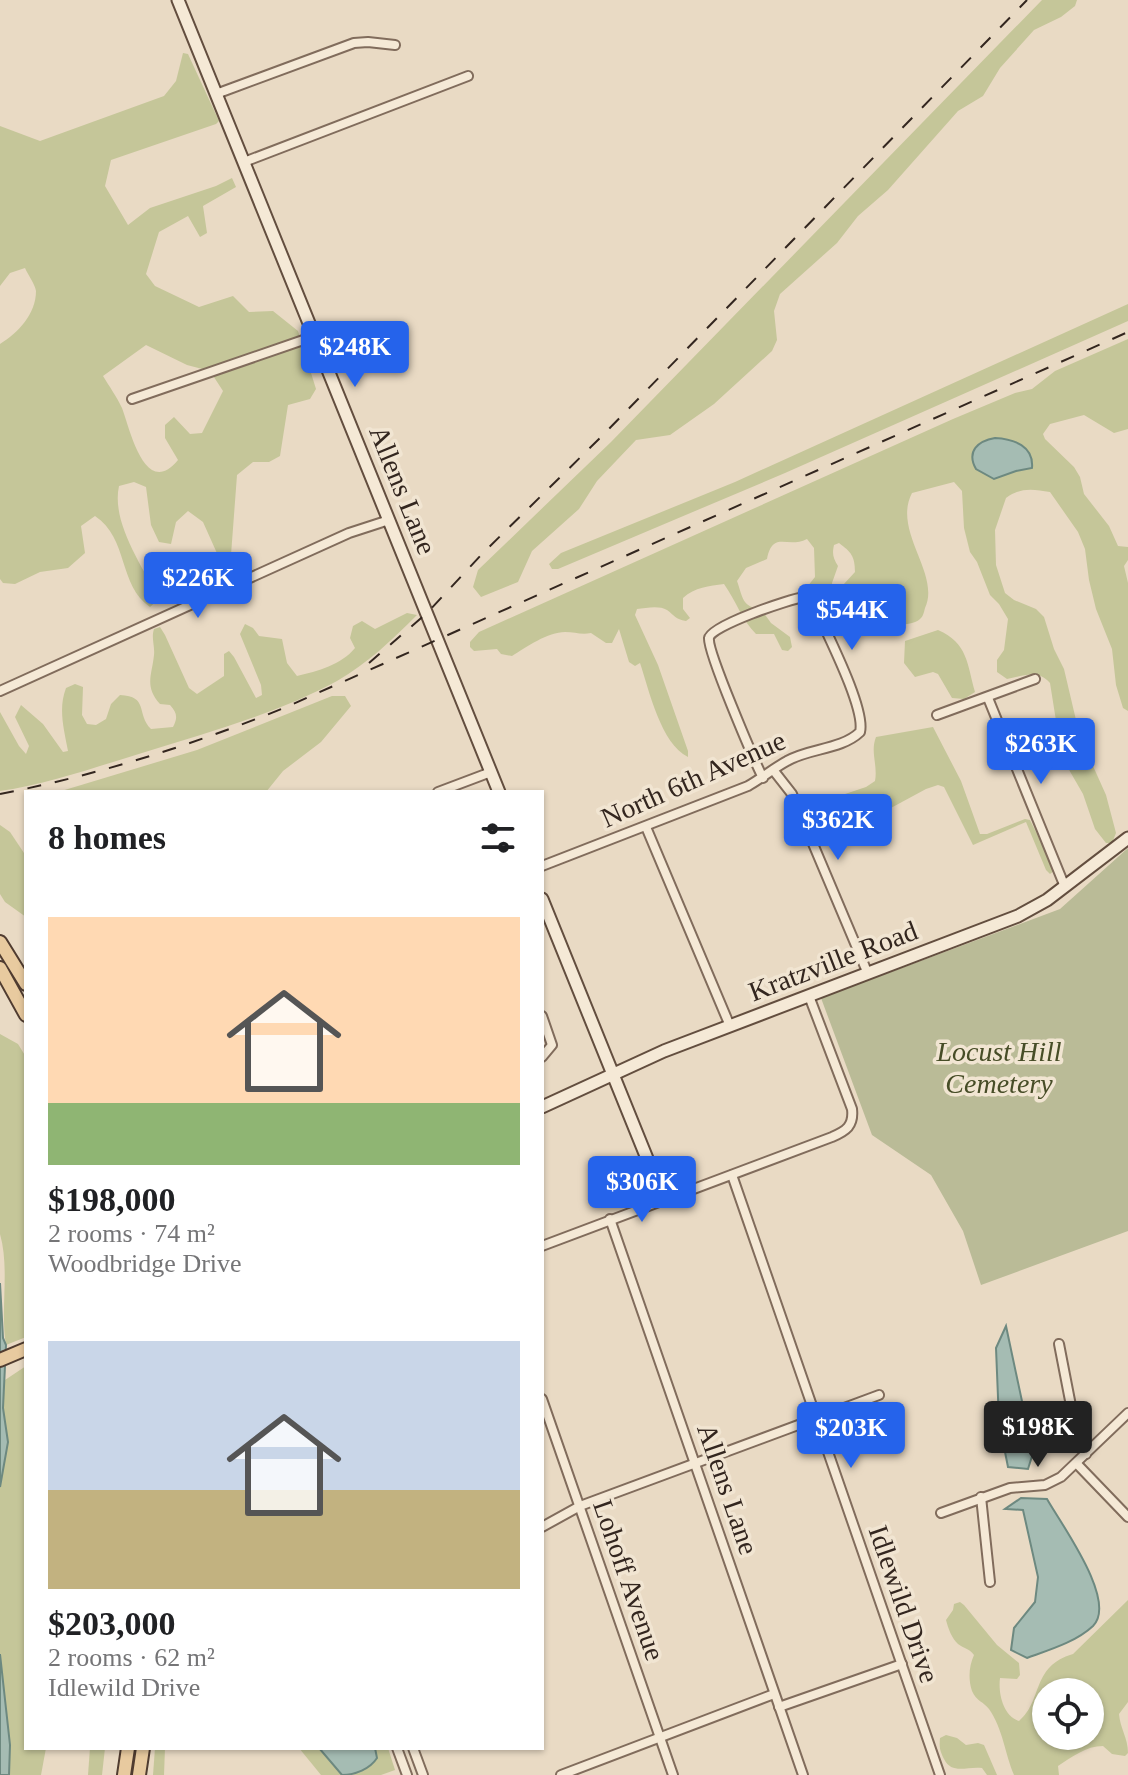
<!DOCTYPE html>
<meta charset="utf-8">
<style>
body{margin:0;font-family:Georgia,serif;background:#f2f2f2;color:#202124;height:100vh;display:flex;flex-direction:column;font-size:30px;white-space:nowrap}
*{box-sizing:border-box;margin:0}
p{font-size:26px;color:#757577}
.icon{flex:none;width:44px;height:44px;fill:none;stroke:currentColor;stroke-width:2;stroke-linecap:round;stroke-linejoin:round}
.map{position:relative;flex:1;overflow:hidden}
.panel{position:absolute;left:24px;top:790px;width:520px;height:960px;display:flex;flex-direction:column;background:#fff;border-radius:0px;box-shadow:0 2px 6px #0004}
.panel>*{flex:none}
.tools{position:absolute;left:1032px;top:1678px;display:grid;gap:16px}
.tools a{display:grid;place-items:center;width:72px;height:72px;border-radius:50%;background:#fff;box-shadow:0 2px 6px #0004;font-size:40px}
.price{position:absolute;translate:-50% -68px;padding:0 18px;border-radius:8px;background:#2563eb;color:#fff;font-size:26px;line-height:52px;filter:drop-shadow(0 2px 4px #0008)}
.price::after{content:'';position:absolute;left:50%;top:48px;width:24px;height:18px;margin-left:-12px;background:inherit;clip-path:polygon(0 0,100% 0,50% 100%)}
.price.active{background:#222;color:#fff}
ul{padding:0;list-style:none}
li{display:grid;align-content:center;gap:16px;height:424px;padding:0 24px}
li span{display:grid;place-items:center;height:248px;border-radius:0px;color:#555}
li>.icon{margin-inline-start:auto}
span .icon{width:144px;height:144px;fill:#fffc;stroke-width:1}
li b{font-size:34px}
h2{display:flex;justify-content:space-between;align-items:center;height:96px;padding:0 24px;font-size:34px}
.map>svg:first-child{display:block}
</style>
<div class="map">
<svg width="1128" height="1775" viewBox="0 0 1128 1775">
<rect width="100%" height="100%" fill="#e9dac4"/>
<!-- green -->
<g fill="#c5c699" fill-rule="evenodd">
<path d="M 1042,0 L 1077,0 L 1075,6 L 1061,17 L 1034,30 L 1000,68 L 983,96 L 958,111 L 888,190 L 858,216 L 837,243 L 780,294 L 774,311 L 777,340 L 772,351 L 714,404 L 670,435 L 636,440 L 597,481 L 579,509 L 532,551 L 518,582 L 481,597 L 473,587 L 478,570 L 611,442 Z"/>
<path d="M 183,53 L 188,54 L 219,121 L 216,124 L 111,160 L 105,186 L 128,225 L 150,208 L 216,186 L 232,178 L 236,187 L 203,206 L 207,233 L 200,237 L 188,216 L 159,232 L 146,274 L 155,286 L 199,307 L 233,296 L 249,312 L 273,311 L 298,331 L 316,389 L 310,399 L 288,405 L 280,456 L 269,462 L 253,462 L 237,475 L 231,555 L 220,560 L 203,522 L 188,511 L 176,522 L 171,544 L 159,542 L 151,525 L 146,487 L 134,482 L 119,486 C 111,523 143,567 159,599 L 150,607 C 118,585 129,539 95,516 L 81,526 L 85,553 L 68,568 L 40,572 L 15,584 L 3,583 L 0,579 L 0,344 C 18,333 36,314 36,291 C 35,284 28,275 25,268 L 10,273 L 0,286 L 0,126 L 40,141 L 164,96 L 176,81 ZM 146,345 L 187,365 L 210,371 L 223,391 L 202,433 L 190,434 L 174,417 L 165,425 L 165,438 L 178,460 C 145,500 130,429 122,408 C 117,397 109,386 103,376 Z"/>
<path d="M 1128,304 L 1128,321 L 785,473 L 558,569 L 552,569 L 549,564 L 561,553 L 735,482 Z"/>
<path d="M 1128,339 L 1128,429 L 1114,433 L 1084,415 L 1050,424 L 1043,434 L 1045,439 L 1074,467 L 1080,477 L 1084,494 L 1109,526 L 1118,546 L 1128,547 L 1128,560 L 1124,566 L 1128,583 L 1128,711 L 1123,708 L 1116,685 L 1112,649 L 1096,609 L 1089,580 L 1085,549 L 1078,532 L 1050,492 C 1033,489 1021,487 1006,498 L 995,530 L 996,565 L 1005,593 L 1014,600 L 1036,609 L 1044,617 L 1054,649 L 1064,669 L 1080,737 L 1106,795 L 1116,833 L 1112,843 L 1106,843 L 1095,829 L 1083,794 L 1068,768 L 1057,727 L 1050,683 C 1038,669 1023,676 1007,679 L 997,672 L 997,660 L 1004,650 L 1008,619 L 999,604 L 990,595 L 977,562 L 970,552 L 964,528 L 962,491 L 954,482 L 912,493 C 892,531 941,574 925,608 C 924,612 923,617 920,619 C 915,624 903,624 896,626 C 883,618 880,598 868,588 L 845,591 L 843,585 L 855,572 C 855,556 851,552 839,543 L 834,545 C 832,554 833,558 838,566 L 832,583 L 834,595 L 845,629 L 843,634 L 836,634 C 824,619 820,601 807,587 L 815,577 L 814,548 L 807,539 C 787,549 773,530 767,559 L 746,568 L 737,581 C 743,598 742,607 761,609 L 771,623 L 790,637 L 792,647 L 788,651 L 782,650 L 774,634 L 756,634 C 742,620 736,601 724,584 C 709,586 695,587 683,598 L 683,609 L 690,618 L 686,621 C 675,619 675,616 667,610 C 659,605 646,608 637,609 L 635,615 L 658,665 L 688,751 L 688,757 C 661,744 649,690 640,663 L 635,666 L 629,662 L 619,629 L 612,643 L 606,643 L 591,633 C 581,635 575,632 565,632 C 548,632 526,647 512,656 L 501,654 L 497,649 L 474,651 L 470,647 L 470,642 L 479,632 L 953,419 L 1015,393 L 1032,389 L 1055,371 Z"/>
<path d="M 407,613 L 417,615 C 392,640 368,663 337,681 C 276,714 207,733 142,753 C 96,767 48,784 0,791 L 0,712 L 19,746 L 26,754 L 29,746 L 15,717 L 21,705 L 43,724 L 63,752 L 68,751 C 64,729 58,709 66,688 L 75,684 L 83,687 L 82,715 L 87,724 L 96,725 L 106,719 L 111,704 L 120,695 C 149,696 136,714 151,729 L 173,727 C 178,717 177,713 170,705 L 160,704 C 144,686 152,675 154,655 C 155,646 151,638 154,629 L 160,627 L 165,635 L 189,688 L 197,694 L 224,676 L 224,654 L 229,651 L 234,657 L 256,698 L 262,695 L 261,685 L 240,634 L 245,624 L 253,628 L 259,636 L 282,639 L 287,663 L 297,676 C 318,671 341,665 355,648 L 350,638 L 353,626 L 362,621 L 375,629 Z"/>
<path d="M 938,630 C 968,643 967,664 975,692 L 964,699 L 952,698 L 938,674 L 933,672 L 915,677 L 904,663 L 905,641 Z"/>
<path d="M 332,696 L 345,696 L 351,706 L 321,742 L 283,771 L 266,792 L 58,792 L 197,750 Z"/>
<path d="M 933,727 L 961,781 L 980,834 L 987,834 L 1025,819 L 1030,820 L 1055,870 L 1050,874 L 1046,870 L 1026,822 L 973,845 L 944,787 L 938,785 L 926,789 L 889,809 L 860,812 L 822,830 L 812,825 L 809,814 L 827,800 L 866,787 L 875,781 C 878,765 870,752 876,737 Z"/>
<path d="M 0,825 L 10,832 L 26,856 L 26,917 L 5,902 L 0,894 Z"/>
<path d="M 0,1034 L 18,1044 L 26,1057 L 26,1337 L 6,1345 C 0,1310 10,1269 0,1234 Z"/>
<path d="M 26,1366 L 26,1748 L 46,1748 L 41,1775 L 9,1775 L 10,1745 L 0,1654 L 0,1487 L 8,1442 L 3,1408 L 5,1380 Z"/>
<path d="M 1128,1600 L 1128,1702 L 1119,1714 C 1120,1728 1128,1738 1128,1753 L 1125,1756 L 1112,1754 L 1103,1746 C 1086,1746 1072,1757 1058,1766 L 1059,1775 L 1014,1775 C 1005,1754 1003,1729 989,1709 C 984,1702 976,1701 972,1691 C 968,1679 969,1666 974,1655 C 969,1648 964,1649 958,1644 C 952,1639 948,1628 946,1620 L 953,1610 L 954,1604 L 960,1602 L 964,1605 L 997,1645 L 1019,1663 L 1020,1675 L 1017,1679 L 1000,1678 C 998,1693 1003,1716 1019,1721 C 1043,1701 1031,1666 1073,1654 ZM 1046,1692 L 1090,1692 L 1090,1736 L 1046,1736 Z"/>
<path d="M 946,1735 L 957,1738 L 966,1745 L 978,1743 L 984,1745 L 997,1775 L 987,1775 L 982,1768 C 967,1766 952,1775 944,1759 C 940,1751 939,1747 940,1738 Z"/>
<path d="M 90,1748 L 105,1748 L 102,1775 L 88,1775 Z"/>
<path d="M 155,1748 L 165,1748 L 164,1775 L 153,1775 Z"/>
<path d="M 299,1748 L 388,1748 L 395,1770 L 381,1775 L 321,1775 Z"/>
</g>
<!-- cemetery -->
<path fill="#babb97" d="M 1128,848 L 1128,1231 L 981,1285 L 963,1231 L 931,1175 L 872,1135 L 821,998 L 1060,909 Z"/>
<!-- water -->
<g fill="#a5bcb3" stroke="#6d8980" stroke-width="2">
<path d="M 995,438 C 1014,439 1034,446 1032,468 L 1016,471 L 994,479 L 976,469 C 966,451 978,441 995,438 Z"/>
<path d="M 0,1283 L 3,1338 L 6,1345 L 3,1408 L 8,1442 L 0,1487 Z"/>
<path d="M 1006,1326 L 1033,1453 L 1028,1469 L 1008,1467 L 999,1422 L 996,1348 Z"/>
<path d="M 1021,1498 L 1047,1499 C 1061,1524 1118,1601 1093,1626 C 1076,1642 1049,1650 1027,1658 L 1011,1650 L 1014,1628 L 1035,1602 L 1038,1577 L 1023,1510 L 1005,1509 Z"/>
<path d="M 0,1654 L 10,1745 L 9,1775 L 0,1775 Z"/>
<path d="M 319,1748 L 375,1748 L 377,1758 C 370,1769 355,1775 342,1775 Z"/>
</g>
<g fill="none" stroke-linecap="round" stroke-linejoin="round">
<defs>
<g id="street">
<path d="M 216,94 L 354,43 L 368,42 L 395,45"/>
<path d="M 244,162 L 468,76"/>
<path d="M 132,399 L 315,336"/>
<path d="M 0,691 L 349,533 L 389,520"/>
<path d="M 988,698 L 1065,887"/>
<path d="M 937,715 L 1035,679"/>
<path d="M 774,771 L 792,794 L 868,974"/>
<path d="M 438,792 L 491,772"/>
<path d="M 646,827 L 730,1026"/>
<path d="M 542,866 L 748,786 C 762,778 774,768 787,761 C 809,748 841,750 860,732 C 866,709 826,632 815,607 L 804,597 C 790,599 710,626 709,638 C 707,651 754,760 763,778"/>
<path d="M 542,1016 L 552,1045 L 542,1057"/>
<path d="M 732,1175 L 940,1775"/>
<path d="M 610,1219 L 803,1775"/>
<path d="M 542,1246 L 832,1137 C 846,1131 854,1126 852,1109 L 809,996"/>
<path d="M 1059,1344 L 1073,1416 L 1078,1415 L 1086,1454"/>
<path d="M 542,1399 L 673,1775"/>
<path d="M 1077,1464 L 1128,1517"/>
<path d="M 981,1497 L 990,1582"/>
<path d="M 941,1513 L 1010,1488 L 1045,1485 L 1061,1477 L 1128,1413"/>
<path d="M 542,1527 L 580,1506 L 879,1395"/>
<path d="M 779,1707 L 902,1664"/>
<path d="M 397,1748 L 407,1775"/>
<path d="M 413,1748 L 423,1775"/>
<path d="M 561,1775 L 774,1694"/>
</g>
<g id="secondary">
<path d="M 178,0 L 499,792"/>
<path d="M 542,899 L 663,1198"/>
<path d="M 542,1107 L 664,1051 L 1018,916 L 1047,900 L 1128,838"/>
</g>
<g id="primary">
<path d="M 0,942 L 26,984"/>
<path d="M 0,968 L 26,1015"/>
<path d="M 0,1360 L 26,1349"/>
<path d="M 124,1775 L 128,1748"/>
<path d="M 139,1775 L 143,1748"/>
</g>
</defs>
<!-- street casing -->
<use href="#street" stroke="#816c5c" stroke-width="12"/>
<!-- secondary casing -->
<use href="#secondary" stroke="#634e3f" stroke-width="15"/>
<!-- primary casing -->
<use href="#primary" stroke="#503c30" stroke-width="16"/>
<!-- street -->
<use href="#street" stroke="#f5e9d6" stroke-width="8"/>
<!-- secondary -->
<use href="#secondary" stroke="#f5e9d6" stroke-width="11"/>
<!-- primary -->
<use href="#primary" stroke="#e8ca9f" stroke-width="12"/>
<!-- rail -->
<g stroke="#33261f" stroke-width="2" stroke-dasharray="14 14" stroke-linecap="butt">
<path d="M 369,663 L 427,613 L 482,554 L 602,436 L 1027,0"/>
<path d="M 0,794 C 98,775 192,745 284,708 L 1128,332"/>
</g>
</g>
<g text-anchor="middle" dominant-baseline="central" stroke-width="7" stroke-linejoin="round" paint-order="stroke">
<!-- street labels -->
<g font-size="28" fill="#33261f" stroke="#f1e5d2">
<text transform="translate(403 490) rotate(68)">Allens Lane</text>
<text transform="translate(693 779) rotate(-24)">North 6th Avenue</text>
<text transform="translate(833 961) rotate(-21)">Kratzville Road</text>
<text transform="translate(728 1489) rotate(71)">Allens Lane</text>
<text transform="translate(629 1580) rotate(71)">Lohoff Avenue</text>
<text transform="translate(904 1604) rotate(71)">Idlewild Drive</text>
</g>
<!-- park labels -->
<g font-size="28" font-style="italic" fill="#474d27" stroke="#f1e5d2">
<text x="999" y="1051">Locust Hill<tspan x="999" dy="32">Cemetery</tspan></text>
</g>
</g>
</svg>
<div class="tools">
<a><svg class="icon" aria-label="locate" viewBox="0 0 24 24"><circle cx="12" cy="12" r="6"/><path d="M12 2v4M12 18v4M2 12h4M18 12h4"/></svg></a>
</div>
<b class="price" style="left:355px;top:389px">$248K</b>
<b class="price" style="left:198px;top:620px">$226K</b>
<b class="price" style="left:852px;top:652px">$544K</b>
<b class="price" style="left:1041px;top:786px">$263K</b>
<b class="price" style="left:838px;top:862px">$362K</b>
<b class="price" style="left:642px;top:1224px">$306K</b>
<b class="price active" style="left:1038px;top:1469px">$198K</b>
<b class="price" style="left:851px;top:1470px">$203K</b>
<section class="panel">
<h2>8 homes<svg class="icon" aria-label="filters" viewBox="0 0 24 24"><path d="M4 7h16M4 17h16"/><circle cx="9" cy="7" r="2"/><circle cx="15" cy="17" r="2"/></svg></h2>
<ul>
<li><span style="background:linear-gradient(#ffd9b3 75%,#8fb573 0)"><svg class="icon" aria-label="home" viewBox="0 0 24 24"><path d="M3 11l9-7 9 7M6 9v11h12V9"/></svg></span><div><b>$198,000</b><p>2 rooms · 74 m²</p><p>Woodbridge Drive</p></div></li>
<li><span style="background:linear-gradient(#c9d6e8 60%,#c2b280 0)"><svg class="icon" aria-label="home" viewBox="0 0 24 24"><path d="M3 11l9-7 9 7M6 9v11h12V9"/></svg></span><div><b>$203,000</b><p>2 rooms · 62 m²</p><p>Idlewild Drive</p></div></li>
</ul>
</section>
</div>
